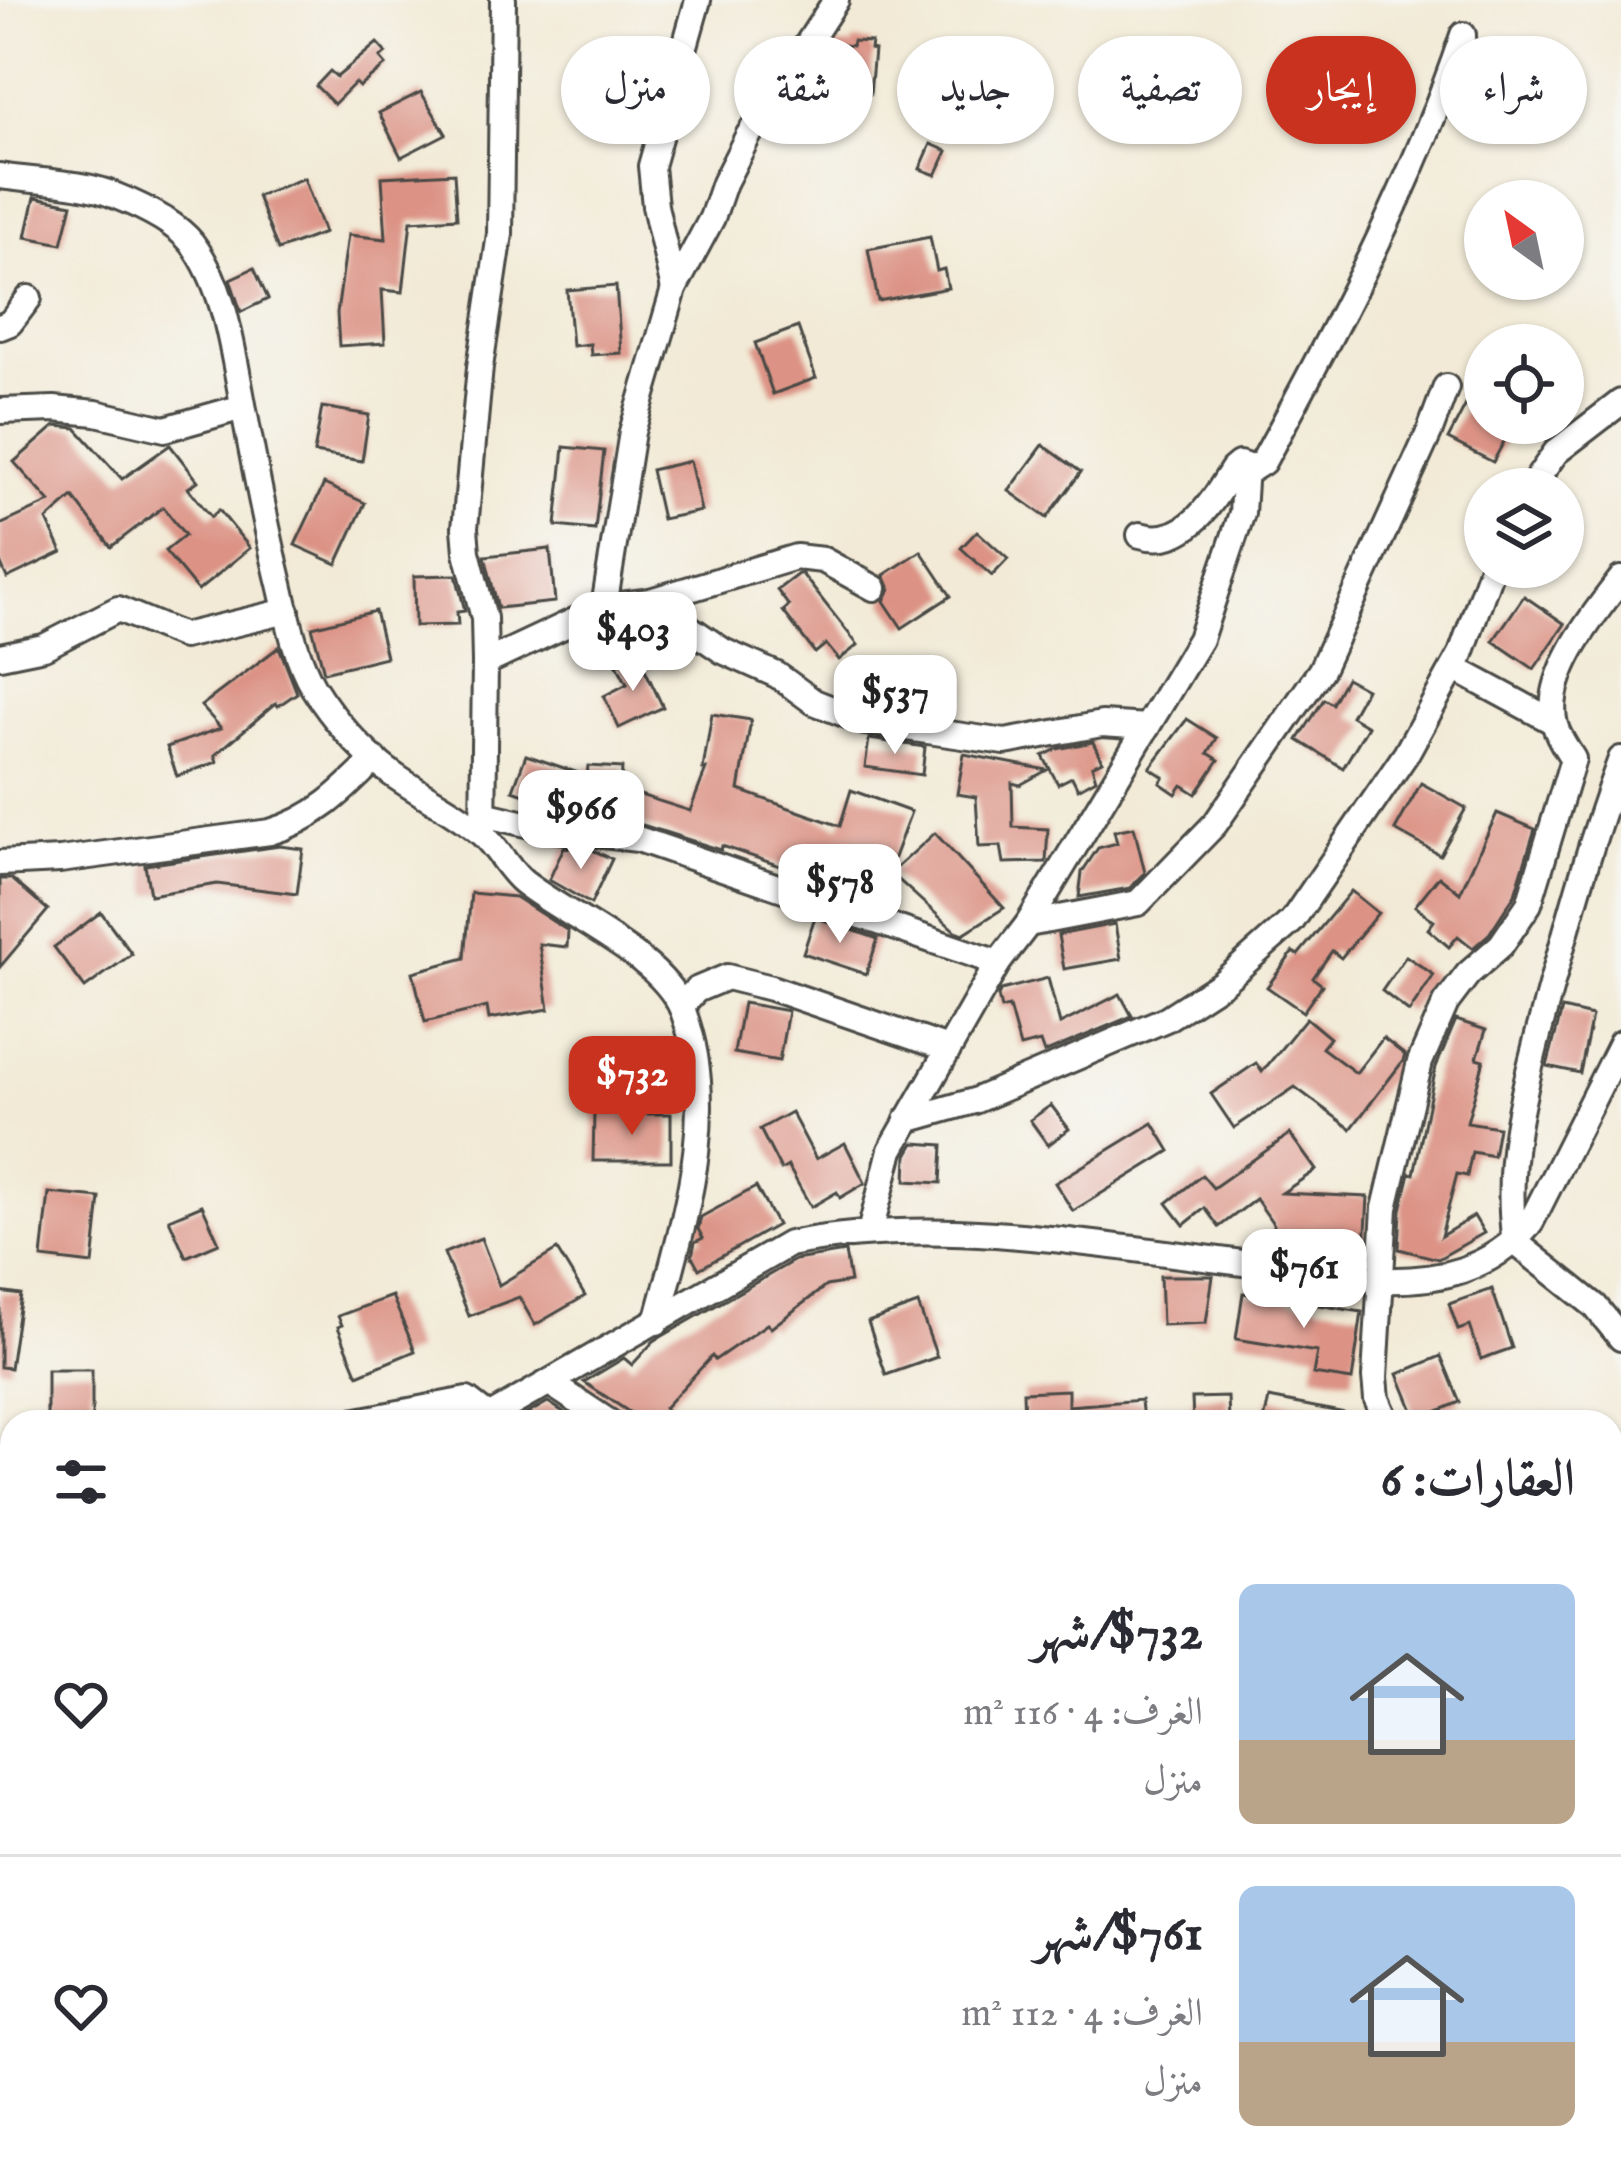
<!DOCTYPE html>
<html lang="ar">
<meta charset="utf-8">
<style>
body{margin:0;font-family:"IM FELL English",Amiri,serif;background:#f7f7f7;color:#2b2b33;direction:rtl;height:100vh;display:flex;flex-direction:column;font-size:45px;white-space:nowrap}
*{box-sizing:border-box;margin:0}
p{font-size:39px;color:#7c7c81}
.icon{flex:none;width:66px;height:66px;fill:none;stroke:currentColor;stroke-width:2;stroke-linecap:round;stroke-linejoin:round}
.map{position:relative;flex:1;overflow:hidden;direction:ltr}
.details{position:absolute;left:0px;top:1410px;width:1623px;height:771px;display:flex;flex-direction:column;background:#fff;border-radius:36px 36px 0 0;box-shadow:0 3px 9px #0004;direction:rtl}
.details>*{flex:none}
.guide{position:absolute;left:36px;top:36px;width:1551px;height:108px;direction:rtl;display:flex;gap:24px}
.needle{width:78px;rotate:327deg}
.tools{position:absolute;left:1464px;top:180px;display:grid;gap:24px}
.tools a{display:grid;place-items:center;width:120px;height:120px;border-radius:50%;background:#fff;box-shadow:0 3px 9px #0004;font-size:60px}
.price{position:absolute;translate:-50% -102px;padding:0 27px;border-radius:24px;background:#fff;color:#222;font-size:39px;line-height:78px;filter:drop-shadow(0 3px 6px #0008)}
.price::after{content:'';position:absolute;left:50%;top:72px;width:36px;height:27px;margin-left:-18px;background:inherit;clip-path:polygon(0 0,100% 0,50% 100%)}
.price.current{background:#c8321e;color:#fff}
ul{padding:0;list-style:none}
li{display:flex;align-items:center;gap:36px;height:300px;padding:0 48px}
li+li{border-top:3px solid #e1e1e2}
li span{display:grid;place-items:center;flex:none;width:336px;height:240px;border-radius:18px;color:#555}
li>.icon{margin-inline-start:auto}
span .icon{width:144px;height:144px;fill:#fffc;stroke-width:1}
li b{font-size:51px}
h2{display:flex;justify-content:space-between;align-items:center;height:144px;padding:0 48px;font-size:51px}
.pill{padding:0 42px;border-radius:54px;background:#fff;box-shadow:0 3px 9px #0004;font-size:42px;line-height:108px}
.pill.current{background:#c8321e;color:#fff}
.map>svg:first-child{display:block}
</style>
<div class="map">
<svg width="1621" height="2179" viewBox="0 0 1621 2179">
<rect width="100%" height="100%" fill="#f6f6f2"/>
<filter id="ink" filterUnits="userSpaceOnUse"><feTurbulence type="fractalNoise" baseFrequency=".00833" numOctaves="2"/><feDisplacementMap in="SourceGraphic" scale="24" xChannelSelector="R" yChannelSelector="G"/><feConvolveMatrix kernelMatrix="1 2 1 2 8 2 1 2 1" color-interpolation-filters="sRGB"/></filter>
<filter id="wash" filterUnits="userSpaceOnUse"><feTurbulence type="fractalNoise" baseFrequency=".004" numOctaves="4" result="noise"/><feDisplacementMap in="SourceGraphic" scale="48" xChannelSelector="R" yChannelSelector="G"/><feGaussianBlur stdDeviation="2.7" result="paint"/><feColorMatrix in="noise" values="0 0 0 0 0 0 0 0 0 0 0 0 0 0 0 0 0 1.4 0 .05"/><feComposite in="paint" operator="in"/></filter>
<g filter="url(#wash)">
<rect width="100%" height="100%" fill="#f2ead6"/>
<g id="blocks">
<!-- building -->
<g fill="#dc9385">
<path d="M 853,41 L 871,42 L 870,49 L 874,50 L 870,94 L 864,94 L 864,101 L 830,98 L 831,44 L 852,46 Z"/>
<path d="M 377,43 L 386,53 L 380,58 L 386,65 L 359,87 L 355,83 L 334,104 L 316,86 L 330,71 L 337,77 Z"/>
<path d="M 421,92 L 446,134 L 401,157 L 379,113 Z"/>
<path d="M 931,144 L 947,151 L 936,175 L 920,169 Z"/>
<path d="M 454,173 L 457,218 L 411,221 L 403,292 L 382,290 L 385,343 L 339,346 L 337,313 L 348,235 L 386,239 L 382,177 Z"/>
<path d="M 304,178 L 324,233 L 278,250 L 257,196 Z"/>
<path d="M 35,197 L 72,204 L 62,244 L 26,237 Z"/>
<path d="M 930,237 L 937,271 L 944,269 L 948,288 L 878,301 L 868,249 Z"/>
<path d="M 254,268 L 268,299 L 241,312 L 230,279 Z"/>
<path d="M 616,286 L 621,353 L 591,355 L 590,344 L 572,346 L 567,290 Z"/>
<path d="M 798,327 L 816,378 L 773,394 L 755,343 Z"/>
<path d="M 1485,368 L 1485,423 L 1514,423 L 1493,462 L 1448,439 Z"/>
<path d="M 322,407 L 369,415 L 362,461 L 314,453 Z"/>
<path d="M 55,426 L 76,428 L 122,479 L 170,445 L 198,481 L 188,488 L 211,517 L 219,510 L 250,548 L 198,591 L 165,551 L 185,535 L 163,507 L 111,547 L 73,497 L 47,520 L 62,552 L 7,578 L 0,562 L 0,525 L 50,502 L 14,462 Z"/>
<path d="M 1043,445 L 1081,472 L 1047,518 L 1009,491 Z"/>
<path d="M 564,447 L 604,451 L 595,530 L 556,526 Z"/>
<path d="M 690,461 L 701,511 L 662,519 L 651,470 Z"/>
<path d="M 324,484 L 365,503 L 337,564 L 295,545 Z"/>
<path d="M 977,531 L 1008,559 L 992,576 L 961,548 Z"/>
<path d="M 550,549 L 555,602 L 498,608 L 485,556 Z"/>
<path d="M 921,551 L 951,596 L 902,628 L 884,601 L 890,589 L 884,575 Z"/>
<path d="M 798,574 L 802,574 L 858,645 L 839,660 L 826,644 L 815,653 L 783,611 L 789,606 L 777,590 Z"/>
<path d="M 456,575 L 465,611 L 457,612 L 458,625 L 415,626 L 414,576 Z"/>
<path d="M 1524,596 L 1565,624 L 1534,669 L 1493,641 Z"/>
<path d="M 375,611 L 386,657 L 324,672 L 312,627 Z"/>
<path d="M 279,647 L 297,693 L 278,706 L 276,703 L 215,755 L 217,762 L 177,776 L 167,747 L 221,728 L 201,706 Z"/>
<path d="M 638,655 L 663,707 L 619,728 L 604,696 L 627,684 L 617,665 Z"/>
<path d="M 1346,678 L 1366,689 L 1351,716 L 1368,726 L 1343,768 L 1298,740 L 1324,699 L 1332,704 Z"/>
<path d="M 712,714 L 751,720 L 739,790 L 840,826 L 851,790 L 911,812 L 881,892 L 819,868 L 815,878 L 722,846 L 721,850 L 633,822 L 635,814 L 570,810 L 513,790 L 526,755 L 587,776 L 588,766 L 622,768 L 621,789 L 690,811 L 706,769 L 703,769 Z"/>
<path d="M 1187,719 L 1217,738 L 1208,753 L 1219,760 L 1196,794 L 1182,785 L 1176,794 L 1160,783 L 1164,777 L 1150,768 Z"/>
<path d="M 869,739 L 925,747 L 922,775 L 865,767 Z"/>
<path d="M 1093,742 L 1102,761 L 1092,766 L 1096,779 L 1078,789 L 1072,777 L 1058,784 L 1043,756 L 1057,749 Z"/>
<path d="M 964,754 L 1047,770 L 1020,785 L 1012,783 L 1013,827 L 1048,829 L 1046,862 L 1004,863 L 1001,846 L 979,847 L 976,797 L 957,794 Z"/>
<path d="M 1421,783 L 1466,808 L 1440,855 L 1395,830 Z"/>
<path d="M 1497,813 L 1535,829 L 1515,894 L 1489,934 L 1473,948 L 1458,936 L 1449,947 L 1428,929 L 1434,921 L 1415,906 L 1439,876 L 1460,893 Z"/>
<path d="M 1134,827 L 1145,873 L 1130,888 L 1079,897 L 1082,872 L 1098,848 L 1117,843 L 1114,831 Z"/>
<path d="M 935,833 L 1004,908 L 963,934 L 955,931 L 891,873 Z"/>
<path d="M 280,846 L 303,849 L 297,894 L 217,884 L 150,895 L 145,865 Z"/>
<path d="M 564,847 L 592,850 L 612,859 L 591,904 L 549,880 Z"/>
<path d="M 0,879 L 12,879 L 48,910 L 0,967 Z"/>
<path d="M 1351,891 L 1378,913 L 1341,958 L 1332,951 L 1313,978 L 1322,985 L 1303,1012 L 1267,987 L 1293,952 L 1298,955 Z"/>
<path d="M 471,893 L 515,897 L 568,931 L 567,947 L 539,944 L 549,1009 L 489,1019 L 487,1007 L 425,1022 L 413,972 L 465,958 Z"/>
<path d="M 101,912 L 132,954 L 85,988 L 54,947 Z"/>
<path d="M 815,917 L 878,939 L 866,974 L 803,953 Z"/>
<path d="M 1115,924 L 1121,959 L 1064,969 L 1058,935 Z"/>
<path d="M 1406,956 L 1434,975 L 1409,1012 L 1382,991 Z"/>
<path d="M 1048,978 L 1060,1024 L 1120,994 L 1132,1016 L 1044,1053 L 1040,1042 L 1020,1047 L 1009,1007 L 1001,1009 L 998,996 L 1001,990 Z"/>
<path d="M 743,1003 L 788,1011 L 779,1061 L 734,1053 Z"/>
<path d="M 1562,1009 L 1592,1016 L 1580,1073 L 1547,1066 Z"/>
<path d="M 1306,1018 L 1330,1038 L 1322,1048 L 1356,1073 L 1383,1038 L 1405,1055 L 1403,1061 L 1351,1129 L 1295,1087 L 1234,1128 L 1211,1094 L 1256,1063 L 1262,1072 Z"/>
<path d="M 1456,1020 L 1486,1030 L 1477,1058 L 1484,1060 L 1467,1122 L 1498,1127 L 1493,1156 L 1472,1152 L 1467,1176 L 1457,1174 L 1441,1236 L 1474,1216 L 1484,1233 L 1438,1259 L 1399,1249 L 1401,1210 L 1410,1173 L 1414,1174 L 1436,1067 Z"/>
<path d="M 1051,1105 L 1069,1129 L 1048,1145 L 1030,1120 Z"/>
<path d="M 791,1112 L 816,1159 L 845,1143 L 865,1183 L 840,1198 L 837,1192 L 811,1207 L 788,1166 L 781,1170 L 760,1129 Z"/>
<path d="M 594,1114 L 671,1114 L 671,1161 L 593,1161 Z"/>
<path d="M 1153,1123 L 1170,1151 L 1073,1211 L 1055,1183 Z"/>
<path d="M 1290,1134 L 1316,1170 L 1282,1193 L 1368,1197 L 1365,1247 L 1273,1244 L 1274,1225 L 1256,1199 L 1219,1227 L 1205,1208 L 1184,1225 L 1167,1203 L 1202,1175 L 1213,1188 Z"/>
<path d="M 914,1143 L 943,1145 L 941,1183 L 906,1181 L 907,1155 Z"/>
<path d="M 756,1187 L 777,1225 L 699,1269 L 692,1256 L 695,1242 L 703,1238 L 698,1229 L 701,1217 Z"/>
<path d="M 49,1193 L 100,1198 L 93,1264 L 42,1258 Z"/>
<path d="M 202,1205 L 219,1243 L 186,1257 L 169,1219 Z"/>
<path d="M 481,1238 L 499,1285 L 557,1250 L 585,1296 L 535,1325 L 519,1297 L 469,1316 L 444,1253 Z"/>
<path d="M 845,1252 L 850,1282 L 826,1286 L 771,1328 L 767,1324 L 715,1360 L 712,1356 L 664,1408 L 668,1412 L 658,1422 L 644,1422 L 584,1382 L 624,1358 L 632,1365 L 654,1341 L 795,1260 Z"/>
<path d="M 1160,1276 L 1213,1276 L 1206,1323 L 1162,1325 Z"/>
<path d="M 1492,1289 L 1512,1348 L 1481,1359 L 1470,1326 L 1458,1330 L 1449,1304 Z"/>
<path d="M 0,1292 L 21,1295 L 10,1368 L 0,1367 Z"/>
<path d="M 1243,1293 L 1362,1312 L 1352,1380 L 1313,1374 L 1317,1352 L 1236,1339 Z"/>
<path d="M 392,1296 L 415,1351 L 358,1375 L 338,1327 L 342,1325 L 338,1316 Z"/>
<path d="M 918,1304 L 937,1357 L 886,1375 L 868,1322 Z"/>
<path d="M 1441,1356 L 1460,1402 L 1417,1420 L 1398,1374 Z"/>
<rect x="47" y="1370" width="45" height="52"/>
<path d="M 1068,1390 L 1068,1406 L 1141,1400 L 1143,1422 L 1024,1422 L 1023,1392 Z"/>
<path d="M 1228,1397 L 1229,1422 L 1193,1422 L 1192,1398 Z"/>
<path d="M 1269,1398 L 1350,1414 L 1349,1422 L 1264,1422 Z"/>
<path d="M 548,1402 L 568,1415 L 571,1422 L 513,1422 Z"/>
</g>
</g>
</g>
<g filter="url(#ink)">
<use href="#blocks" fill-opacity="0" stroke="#494845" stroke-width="3"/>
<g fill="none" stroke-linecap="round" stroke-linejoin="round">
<defs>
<g id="minor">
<path d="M 0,176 C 36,182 82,181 116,196 C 141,206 175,222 192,243 C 223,284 231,340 240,388 C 252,454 264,519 280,584 C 288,618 295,656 313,687 C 332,718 362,752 392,774 C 421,795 455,810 482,834 C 498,848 507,869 523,882 C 567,917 662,956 683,1011 C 721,1112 683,1223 657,1322"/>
<path d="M 674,289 L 655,206 L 651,166 L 698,0"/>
<path d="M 0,327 L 10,323 L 29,298"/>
<path d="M 0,411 L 54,409 L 96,413 L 165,429 L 243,407"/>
<path d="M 1247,472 L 1263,462 C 1338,324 1413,184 1463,35"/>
<path d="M 1530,489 L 1556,452 L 1621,402"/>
<path d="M 650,601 L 723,651 L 777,675 L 814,702 L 865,722 L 1005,742 L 1102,724 L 1147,727"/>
<path d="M 604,607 L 650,601 L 796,557 L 823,560 L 874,588"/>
<path d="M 0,656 L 44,647 L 118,609 L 183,636 L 287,611"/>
<path d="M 485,663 L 484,618 L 467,552 L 465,528 L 480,367 L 500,234 L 503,0"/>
<path d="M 1454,668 L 1554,722"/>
<path d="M 1621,759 C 1592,837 1570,916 1548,997 C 1527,1078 1502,1158 1515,1242 L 1595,1306 L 1621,1338"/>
<path d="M 483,814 L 543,828 L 638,839 L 998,963"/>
<path d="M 483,834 L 485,663 L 604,607 L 632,432 L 674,289 L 712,218 L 724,183 L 748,136 L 836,0"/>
<path d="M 0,863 L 60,860 L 270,832 C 315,819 342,792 375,759"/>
<path d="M 1028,924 L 1138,903 L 1215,824 L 1321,670 L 1429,433 L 1446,387"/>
<path d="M 681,1006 L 696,990 L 727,977 L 771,988 L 948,1049"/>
<path d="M 907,1120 L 974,1101 L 1166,1019 L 1222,983 L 1292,921 L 1406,754 L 1461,654 L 1492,567"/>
<path d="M 870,1232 L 891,1150 L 998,963 L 1028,924 L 1200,639 L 1242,513 L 1245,466 L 1239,464 L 1233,469 C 1211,503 1186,549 1140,535"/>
<path d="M 550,1383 L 609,1422"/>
<path d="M 352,1422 L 467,1400 L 488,1416"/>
<path d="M 480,1422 L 789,1244 C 908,1221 1016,1234 1135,1249 C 1217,1260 1298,1270 1380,1280 C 1438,1282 1491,1270 1530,1224 L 1621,1043"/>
<path d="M 1387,1422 L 1377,1399 L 1375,1377 L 1385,1208 L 1420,1062 L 1446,1003 L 1468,974 L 1501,945 L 1529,904 L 1573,759 C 1567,749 1558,737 1555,725 C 1543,676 1593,615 1621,579"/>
<path d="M 0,1472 L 12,1473"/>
<path d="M 0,1676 L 12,1668"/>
<path d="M 1611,1756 L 1621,1771"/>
<path d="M 1522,2169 L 1528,2179"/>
<path d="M 313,2179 L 323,2169"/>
<path d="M 754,2179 L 756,2169"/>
<path d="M 1119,2179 L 1130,2169"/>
</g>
<g id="tertiary">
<path d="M 0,1948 L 12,1945"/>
<path d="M 1249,2169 L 1256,2179"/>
</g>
</defs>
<!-- minor casing -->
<use href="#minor" stroke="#494845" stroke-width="30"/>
<!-- tertiary casing -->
<use href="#tertiary" stroke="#494845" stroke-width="36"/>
<!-- minor -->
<use href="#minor" stroke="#fff" stroke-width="24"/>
<!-- tertiary -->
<use href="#tertiary" stroke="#fff" stroke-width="30"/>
</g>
</g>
</svg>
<div class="tools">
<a><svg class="needle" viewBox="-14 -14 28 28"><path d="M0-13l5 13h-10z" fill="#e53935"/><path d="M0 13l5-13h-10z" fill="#7c7c81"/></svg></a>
<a><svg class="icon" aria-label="locate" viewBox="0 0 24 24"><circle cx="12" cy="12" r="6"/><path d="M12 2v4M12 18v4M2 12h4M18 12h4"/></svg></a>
<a><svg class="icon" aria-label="layers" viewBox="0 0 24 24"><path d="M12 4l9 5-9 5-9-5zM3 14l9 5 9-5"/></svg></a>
</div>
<b class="price" style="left:633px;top:694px">$403</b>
<b class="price" style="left:895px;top:757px">$537</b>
<b class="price" style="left:581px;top:872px">$966</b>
<b class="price" style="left:840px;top:946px">$578</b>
<b class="price current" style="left:632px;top:1138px">$732</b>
<b class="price" style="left:1304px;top:1331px">$761</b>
<div class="guide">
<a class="pill">شراء</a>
<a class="pill current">إيجار</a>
<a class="pill">تصفية</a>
<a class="pill">جديد</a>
<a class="pill">شقة</a>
<a class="pill">منزل</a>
</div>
<section class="details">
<h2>العقارات: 6<svg class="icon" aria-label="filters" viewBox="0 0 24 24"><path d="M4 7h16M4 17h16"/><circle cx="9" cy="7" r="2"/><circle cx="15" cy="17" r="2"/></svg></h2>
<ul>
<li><span style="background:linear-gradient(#a9c7e8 65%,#b9a48a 0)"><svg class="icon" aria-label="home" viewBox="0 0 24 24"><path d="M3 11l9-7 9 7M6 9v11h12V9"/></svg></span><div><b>$732/شهر</b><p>الغرف: 4 · 116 m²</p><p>منزل</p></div><svg class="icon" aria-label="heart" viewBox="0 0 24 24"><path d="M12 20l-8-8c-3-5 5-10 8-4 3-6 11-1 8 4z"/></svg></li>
<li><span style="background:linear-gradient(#a9c7e8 65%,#b9a48a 0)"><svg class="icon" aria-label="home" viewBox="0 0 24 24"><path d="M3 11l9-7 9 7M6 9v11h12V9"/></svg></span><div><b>$761/شهر</b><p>الغرف: 4 · 112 m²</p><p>منزل</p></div><svg class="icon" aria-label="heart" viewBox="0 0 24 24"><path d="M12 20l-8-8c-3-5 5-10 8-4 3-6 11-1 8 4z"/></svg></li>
</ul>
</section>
</div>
